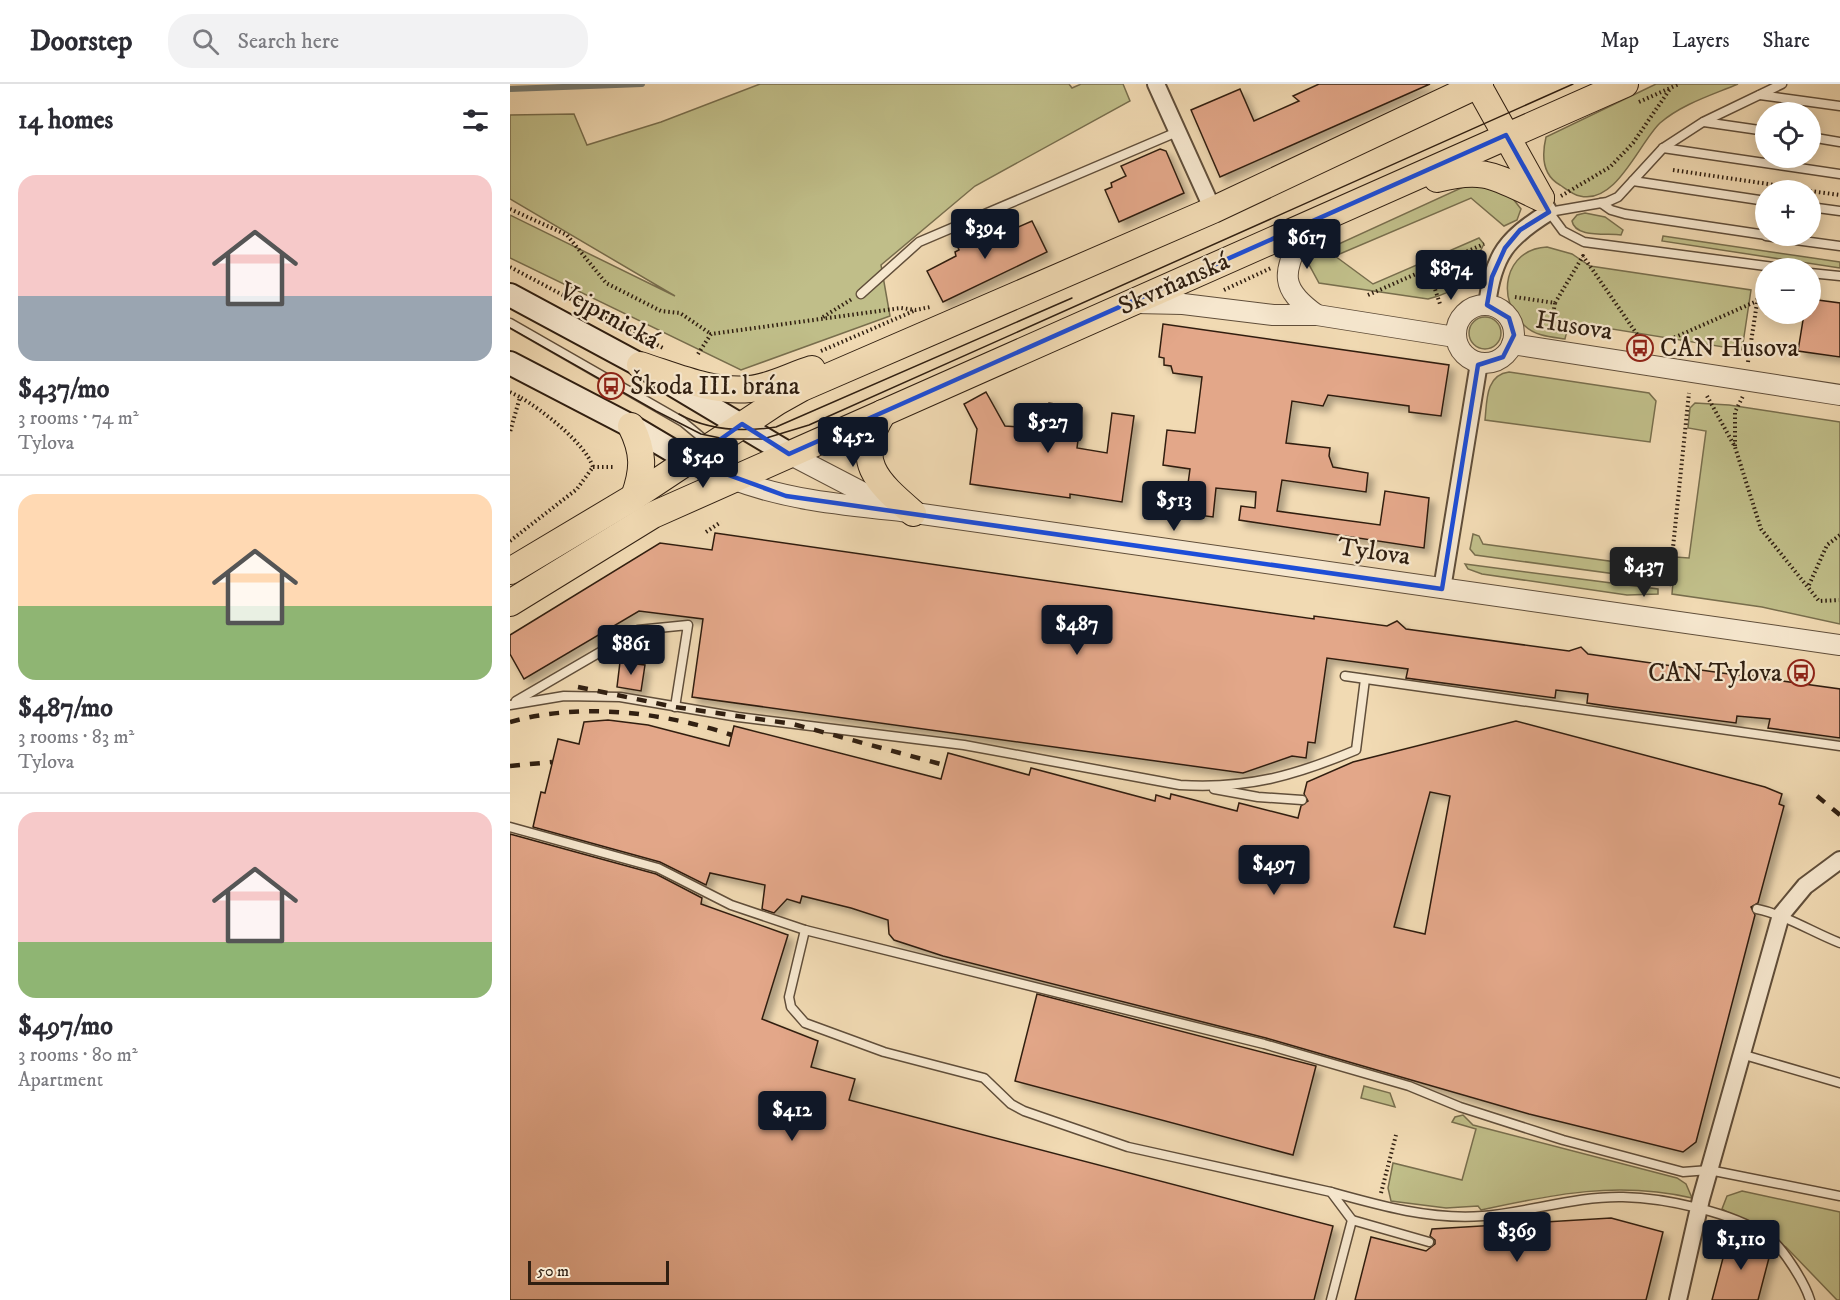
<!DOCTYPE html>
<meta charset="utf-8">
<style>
body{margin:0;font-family:"IM FELL DW Pica",serif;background:#f2f2f3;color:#2b2b33;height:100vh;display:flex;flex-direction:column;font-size:22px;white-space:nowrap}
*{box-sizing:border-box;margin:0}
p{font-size:20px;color:#7c7c81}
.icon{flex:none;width:33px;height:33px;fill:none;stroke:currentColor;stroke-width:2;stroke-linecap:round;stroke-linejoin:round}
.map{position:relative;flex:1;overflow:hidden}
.sheet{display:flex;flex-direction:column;background:#fff;width:510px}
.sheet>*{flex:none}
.fabs{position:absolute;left:1245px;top:18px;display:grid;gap:12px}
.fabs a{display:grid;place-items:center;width:66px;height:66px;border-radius:50%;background:#fff;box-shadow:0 3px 15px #0003;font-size:30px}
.scale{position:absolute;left:18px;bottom:15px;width:141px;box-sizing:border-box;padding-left:6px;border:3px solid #301f11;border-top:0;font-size:16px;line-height:21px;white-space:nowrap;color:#301f11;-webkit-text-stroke:4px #f6e7ce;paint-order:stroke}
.price{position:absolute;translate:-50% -51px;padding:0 14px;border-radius:6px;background:#111827;color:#fff;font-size:20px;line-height:39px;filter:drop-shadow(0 2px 3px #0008)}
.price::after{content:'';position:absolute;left:50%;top:36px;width:18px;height:14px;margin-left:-9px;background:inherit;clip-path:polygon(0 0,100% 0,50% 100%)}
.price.active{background:#222;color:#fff}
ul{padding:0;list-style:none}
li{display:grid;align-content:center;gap:12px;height:318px;padding:0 18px}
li+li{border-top:2px solid #e1e1e2}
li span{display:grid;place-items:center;height:186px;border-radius:18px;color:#555}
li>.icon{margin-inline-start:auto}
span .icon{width:108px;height:108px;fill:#fffc;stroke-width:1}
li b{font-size:26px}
h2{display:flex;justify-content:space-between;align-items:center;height:72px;padding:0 18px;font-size:26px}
header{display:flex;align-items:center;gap:36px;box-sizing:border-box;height:84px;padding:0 30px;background:#fff;border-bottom:2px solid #e1e1e2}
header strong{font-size:28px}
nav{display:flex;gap:33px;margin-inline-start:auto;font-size:21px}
.search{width:420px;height:54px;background:#f2f2f3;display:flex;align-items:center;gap:15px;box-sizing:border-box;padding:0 21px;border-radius:24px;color:#7c7c81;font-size:22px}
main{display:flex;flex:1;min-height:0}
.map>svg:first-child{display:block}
</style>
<header>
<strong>Doorstep</strong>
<div class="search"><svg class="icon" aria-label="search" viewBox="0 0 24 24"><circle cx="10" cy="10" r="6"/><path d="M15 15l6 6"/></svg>Search here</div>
<nav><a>Map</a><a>Layers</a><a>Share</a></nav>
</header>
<main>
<section class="sheet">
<h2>14 homes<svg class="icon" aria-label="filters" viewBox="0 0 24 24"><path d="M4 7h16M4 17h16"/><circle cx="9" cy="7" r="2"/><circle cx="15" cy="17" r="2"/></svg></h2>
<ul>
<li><span style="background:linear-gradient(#f6c9c9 65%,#9aa5b1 0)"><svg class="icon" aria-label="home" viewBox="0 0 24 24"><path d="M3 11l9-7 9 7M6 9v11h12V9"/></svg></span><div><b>$437/mo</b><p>3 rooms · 74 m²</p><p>Tylova</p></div></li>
<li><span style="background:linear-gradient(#ffd9b3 60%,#8fb573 0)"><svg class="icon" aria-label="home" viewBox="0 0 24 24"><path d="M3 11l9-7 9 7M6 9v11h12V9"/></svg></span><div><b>$487/mo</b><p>3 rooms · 83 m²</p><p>Tylova</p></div></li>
<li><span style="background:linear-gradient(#f6c9c9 70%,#8fb573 0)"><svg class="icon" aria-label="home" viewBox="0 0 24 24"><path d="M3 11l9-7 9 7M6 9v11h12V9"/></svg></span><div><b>$497/mo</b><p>3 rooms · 80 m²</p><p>Apartment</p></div></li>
</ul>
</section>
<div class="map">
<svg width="1330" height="1216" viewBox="0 0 1330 1216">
<defs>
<filter id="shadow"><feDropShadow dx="5.5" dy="5.5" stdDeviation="3" flood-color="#0004"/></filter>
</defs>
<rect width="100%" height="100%" fill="#f1dab3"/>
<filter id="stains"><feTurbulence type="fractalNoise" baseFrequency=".00333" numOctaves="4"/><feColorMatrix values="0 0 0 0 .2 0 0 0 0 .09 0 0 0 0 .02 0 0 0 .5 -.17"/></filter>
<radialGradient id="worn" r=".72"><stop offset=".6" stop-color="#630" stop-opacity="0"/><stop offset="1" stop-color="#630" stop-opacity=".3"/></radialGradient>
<!-- green -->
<g fill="#c0be89" stroke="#786e4d" stroke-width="1.5">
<path d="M 250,0 L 559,0 L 562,4 L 571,0 L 613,0 L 620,17 L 465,102 L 371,181 L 380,232 L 231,286 L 0,174 L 0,131 L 165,212 L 0,115 L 0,31 L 64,30 L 77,61 L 151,38 Z"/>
<path d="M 1146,0 L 1228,0 C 1202,11 1172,20 1150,39 C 1129,59 1106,121 1070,112 C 1063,111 1056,105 1050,101 C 1032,91 1032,70 1036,53 Z"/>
<path d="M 975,93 L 989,97 L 1011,125 L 1007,136 L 994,142 L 961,114 L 825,172 L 863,200 L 969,154 L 974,160 C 957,192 955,206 918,215 L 809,199 L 796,175 Z"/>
<path d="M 1075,129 L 1095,133 L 1113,146 L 1111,151 C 1097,149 1065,154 1062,137 L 1067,131 Z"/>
<path d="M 1153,152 L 1330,178 L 1330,184 L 1152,157 Z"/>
<path d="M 1037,163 L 1062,170 L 1080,182 L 1241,206 L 1232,266 L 1059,238 L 1055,255 C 1042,253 1025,252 1015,242 C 985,216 994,165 1037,163 Z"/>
<circle cx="975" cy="249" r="16"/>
<path d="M 999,288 L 1139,309 L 1146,317 L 1140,358 L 975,336 C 977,318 975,291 999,288 Z"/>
<path d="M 1185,319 L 1219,321 L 1330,338 L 1330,540 L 1252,523 L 1162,510 L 1165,473 L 1179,474 L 1196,347 L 1178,344 L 1180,324 Z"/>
<path d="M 963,450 L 969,452 L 973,460 L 1158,485 L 1157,492 L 1150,496 L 965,471 L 960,465 Z"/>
<path d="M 955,480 L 1148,505 L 1148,510 L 1117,511 L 972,490 L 958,485 Z"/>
<path d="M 854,1002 L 880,1009 L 885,1023 L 851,1014 Z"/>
<path d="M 953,1031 L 963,1041 L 1167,1094 L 1176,1100 L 1182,1114 C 1108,1097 1044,1110 971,1126 L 968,1122 L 936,1124 L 881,1117 L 878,1104 L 883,1079 L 952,1096 L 966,1045 L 942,1038 L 945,1033 Z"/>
<path d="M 1232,1107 L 1330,1128 L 1330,1216 L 1327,1216 L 1276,1163 L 1212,1125 L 1217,1112 Z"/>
</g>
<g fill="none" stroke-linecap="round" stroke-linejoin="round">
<!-- stream -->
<path stroke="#737b75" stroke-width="6" d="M 0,5 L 132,0"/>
</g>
<!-- building -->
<g fill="#e3a789" stroke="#301f11" stroke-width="1.5" fill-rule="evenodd" filter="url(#shadow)">
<path d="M 809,0 L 920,0 L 710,93 L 681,26 L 730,5 L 744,37 L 789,17 L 783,12 Z"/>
<path d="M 650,65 L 656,67 L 674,109 L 609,138 L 595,106 L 602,103 L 601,99 L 616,92 L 611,82 Z"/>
<path d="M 522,137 L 537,168 L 433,218 L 417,187 L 446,172 L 445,168 L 449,166 L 444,154 L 458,148 L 465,162 Z"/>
<path d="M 1300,215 L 1330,219 L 1330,273 L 1288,267 L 1294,230 L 1300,230 Z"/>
<path d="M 653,240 L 939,281 L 931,332 L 899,328 L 899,322 L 818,311 L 813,322 L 782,317 L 776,359 L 820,364 L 819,372 L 823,383 L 858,389 L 856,408 L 772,396 L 767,427 L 870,441 L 875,407 L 919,414 L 914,464 L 729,436 L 731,422 L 745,424 L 746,408 L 706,404 L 703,433 L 674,429 L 680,385 L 653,381 L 657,346 L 685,349 L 692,293 L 663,289 L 661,282 L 654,281 L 654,274 L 649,273 Z"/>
<path d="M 476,308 L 495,342 L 535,345 L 539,319 L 572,324 L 567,364 L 597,369 L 602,329 L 624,332 L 612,418 L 560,410 L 560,414 L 460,400 L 467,345 L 454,320 Z"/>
<path d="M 205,449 L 804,535 L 804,532 L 877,542 L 887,537 L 896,545 L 1059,567 L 1071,563 L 1078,570 L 1240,593 L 1252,588 L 1258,595 L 1330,605 L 1330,654 L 1258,644 L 1260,635 L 1227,632 L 1226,639 L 1104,623 L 1077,619 L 1078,610 L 1046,606 L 1045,614 L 896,594 L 898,585 L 817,574 L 805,659 L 798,658 L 796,674 L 782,672 L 733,689 L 182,613 L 193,535 L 129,527 L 14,595 L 0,570 L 0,551 L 150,459 L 202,466 Z"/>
<path d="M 110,578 L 135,581 L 131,607 L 107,603 Z"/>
<path d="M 98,636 L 138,641 L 219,662 L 224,642 L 431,695 L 438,669 L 519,691 L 521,684 L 645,717 L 646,711 L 660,715 L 661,710 L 727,727 L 729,719 L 788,734 L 791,722 L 798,717 L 794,710 L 797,698 L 843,678 L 1006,637 L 1255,703 L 1272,710 L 1269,720 L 1274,722 L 1248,819 L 1241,823 L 1245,831 L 1186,1058 L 1173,1068 L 1019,1030 L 756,954 L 433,872 L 384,856 L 379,850 L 378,836 L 341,824 L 292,812 L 290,819 L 277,815 L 264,829 L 252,825 L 255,801 L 200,789 L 196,801 L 150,778 L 23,743 L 31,708 L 35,709 L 48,655 L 69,660 L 74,638 ZM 920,708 L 940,712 L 915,850 L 884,843 Z"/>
<path d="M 0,750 L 146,790 L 192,814 L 191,820 L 278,851 L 252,935 L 308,957 L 301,983 L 345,995 L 339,1016 L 823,1142 L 804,1216 L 0,1216 Z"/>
<path d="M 527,910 L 806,982 L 783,1071 L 505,997 Z"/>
<path d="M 1101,1134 L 1153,1148 L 1136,1216 L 845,1216 L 861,1153 L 916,1167 L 925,1160 L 925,1156 L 920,1152 L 922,1145 Z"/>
<path d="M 1224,1151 L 1239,1155 L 1260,1170 L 1248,1216 L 1202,1216 L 1218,1155 L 1223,1157 Z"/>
</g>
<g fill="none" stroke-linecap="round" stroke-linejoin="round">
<defs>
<g id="service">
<path d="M 1250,11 L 1330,22"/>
<path d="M 1194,38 L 1256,47"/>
<path d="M 1300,53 L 1330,58"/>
<path d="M 1153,64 L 1330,90"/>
<path d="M 1123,97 L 1256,117"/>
<path d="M 1091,119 L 1101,126 L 1115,130 L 1256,151"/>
<path d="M 1300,123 L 1330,127"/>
<path d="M 1256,152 L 1330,162"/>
<path d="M 1271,184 L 1074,158 L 1053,147 L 1039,128 L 1097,118 L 1108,113 L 1153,64 L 1193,38 L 1272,0"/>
<path d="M 1300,189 L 1330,192"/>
<path d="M 351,210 L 409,158 L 667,48"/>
<path d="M 0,239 L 173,338 L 202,362 L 217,387"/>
<path d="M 835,592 L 1330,662"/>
<path d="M 6,617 L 128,546 L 178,541 L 165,623"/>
<path d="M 0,621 L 54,612 L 110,613 L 228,633 L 454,661 L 670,701 C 738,705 784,692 846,666 L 855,595"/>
<path d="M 704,705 L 748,713 L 792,716"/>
<path d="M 0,743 L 148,784 L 221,821 L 295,846 L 754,960 L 899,1002 L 950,1023 L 1053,1056 L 1173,1088 L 1199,1086 L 1330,1112"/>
<path d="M 1247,825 C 1276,831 1302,848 1330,859"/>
<path d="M 295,846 L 279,913 L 281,923 L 295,939 L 374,968 L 474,994 L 501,1020 L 514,1027 L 618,1063 L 821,1108 L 842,1136 L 821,1216"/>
<path d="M 1231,970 L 1330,999"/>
<path d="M 821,1108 C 871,1122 921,1136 973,1132 C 1020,1128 1066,1112 1113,1113 C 1155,1114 1222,1128 1257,1152 C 1272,1162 1295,1199 1300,1216"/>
<path d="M 842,1136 L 919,1158"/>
</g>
<g id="minor">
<path d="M 646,0 L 703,126"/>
<path d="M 977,221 C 983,171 997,154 1039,128 L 1031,114"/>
<path d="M 932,505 L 969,279"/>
<path d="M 1168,1216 L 1191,1115 L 1271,831 L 1295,802 L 1330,776"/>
</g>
<g id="tertiary">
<path d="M 795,142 C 777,185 763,200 807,231"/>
<path d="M 625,219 L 673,220 L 763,231 L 807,231 L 945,253"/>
<circle cx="975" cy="250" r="29"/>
<path d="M 1002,260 L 1330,311"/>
<path d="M 279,370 L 377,421"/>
<path d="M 222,395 C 277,416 333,421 391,427 L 1330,561"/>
</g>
<g id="secondary">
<path d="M 0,211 L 130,281 L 279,370"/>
<path d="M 0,279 L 121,342 L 180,377 L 222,395"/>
</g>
<g id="primary">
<path d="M 968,1 L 1031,114"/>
<path d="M 927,95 C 976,82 987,94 1031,114"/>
<path d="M 130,281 C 165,292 202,309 240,305 C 261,303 282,291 302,285"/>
<path d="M 373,329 C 343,377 366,397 403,429"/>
<path d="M 121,342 C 134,368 134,386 124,413"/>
<path d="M 0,487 L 124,413 L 267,318 L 292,304 L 703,126 L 970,0"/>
<path d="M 0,519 L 143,431 L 1115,0"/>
</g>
</defs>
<!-- service casing -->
<use href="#service" stroke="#604e3a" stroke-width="11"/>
<!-- minor casing -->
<use href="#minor" stroke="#604e3a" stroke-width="20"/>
<!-- tertiary casing -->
<use href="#tertiary" stroke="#604e3a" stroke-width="22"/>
<!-- secondary casing -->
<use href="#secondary" stroke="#301f11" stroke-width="26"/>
<!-- primary casing -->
<use href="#primary" stroke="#301f11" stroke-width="28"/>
<!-- path -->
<g stroke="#301f11" stroke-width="4" stroke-dasharray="1.5 3" stroke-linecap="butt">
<path d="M 1129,18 L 1169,0"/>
<path d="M 1163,86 L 1299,106"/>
<path d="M 1300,107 L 1330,111"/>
<path d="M 1051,112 L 1100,83 L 1123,59 L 1160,5"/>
<path d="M 0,125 L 57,151 L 96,199 L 151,227 L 170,229 L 201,250"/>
<path d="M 0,183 L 153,264"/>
<path d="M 918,184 L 930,220"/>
<path d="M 714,206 L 761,184"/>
<path d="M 858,211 L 974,160"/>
<path d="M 1005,213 L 1045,219 L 1041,242"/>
<path d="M 1045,219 L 1073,172 L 1131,256"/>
<path d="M 313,233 L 342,215"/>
<path d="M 1152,259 L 1247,217"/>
<path d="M 311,267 L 406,226"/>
<path d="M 188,270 L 201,250 L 391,224 L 406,226 L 420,223"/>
<path d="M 1238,278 L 1250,199"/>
<path d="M 0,308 L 10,313 L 0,348"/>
<path d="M 1197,312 L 1225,363 L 1251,445 L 1309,517 L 1329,516"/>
<path d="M 1225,362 L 1225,328 L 1233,312"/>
<path d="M 83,383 L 104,383"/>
<path d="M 196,448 L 211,438"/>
<path d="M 0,457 L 67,405 L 83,383 C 75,359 32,326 10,313"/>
<path d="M 1299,501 L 1317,461 L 1330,451"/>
<path d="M 1159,502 L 1179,309"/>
<path d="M 871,1109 L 886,1051"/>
</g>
<!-- service -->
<use href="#service" stroke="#f6e7ce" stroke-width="8"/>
<!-- minor -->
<use href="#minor" stroke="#f6e7ce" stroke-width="16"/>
<!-- tertiary -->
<use href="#tertiary" stroke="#f6e7ce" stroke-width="20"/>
<!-- secondary -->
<use href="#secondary" stroke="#f6e7ce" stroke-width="22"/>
<!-- primary -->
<use href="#primary" stroke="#f1dab3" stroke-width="26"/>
<!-- tram -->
<g stroke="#301f11" stroke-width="1.5">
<path d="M 0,244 L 146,327 L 191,350 L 215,355 L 253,355 L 299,341 L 1063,0"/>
<path d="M 169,330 C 199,347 233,348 266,343 L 562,214"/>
</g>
<!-- rail -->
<g stroke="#301f11" stroke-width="4.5" stroke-dasharray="10 10" stroke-linecap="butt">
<path d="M 68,603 L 165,623 L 283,640 L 434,681"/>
<path d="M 0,638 C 71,618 152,628 222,651"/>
<path d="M 0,682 L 42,678"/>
<path d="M 1307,712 L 1330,731"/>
</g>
</g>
<!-- marked area -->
<path fill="none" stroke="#1d4ed8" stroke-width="4.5" stroke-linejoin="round" d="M 996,51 L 1039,128 L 1010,146 L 995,164 L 982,193 L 977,221 L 999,234 L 1004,251 L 993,273 L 968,281 L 932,505 L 276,412 L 180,377 L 232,340 L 279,370 Z"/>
<!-- icons -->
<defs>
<symbol id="bus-ring" viewBox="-11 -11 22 22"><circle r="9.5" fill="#f6e7ce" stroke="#8f2418" stroke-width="1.5"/><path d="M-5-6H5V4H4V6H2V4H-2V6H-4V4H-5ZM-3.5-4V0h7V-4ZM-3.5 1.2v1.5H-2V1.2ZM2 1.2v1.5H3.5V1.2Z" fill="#8f2418"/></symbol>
</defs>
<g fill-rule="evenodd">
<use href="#bus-ring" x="1115" y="249" width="30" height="30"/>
<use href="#bus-ring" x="86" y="287" width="30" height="30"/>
<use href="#bus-ring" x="1276" y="574" width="30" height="30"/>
</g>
<g text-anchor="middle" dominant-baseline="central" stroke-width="4.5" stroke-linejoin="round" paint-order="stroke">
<!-- street labels -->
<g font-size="26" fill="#301f11" stroke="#f6e7ce">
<text transform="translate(664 200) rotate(-24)">Skvrňanská</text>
<text transform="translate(99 232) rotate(29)">Vejprnická</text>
<text transform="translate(1064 242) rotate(9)">Husova</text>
<text transform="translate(864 468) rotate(8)">Tylova</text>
</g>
<!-- poi labels -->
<g font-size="26" fill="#301f11" stroke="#f6e7ce" text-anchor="start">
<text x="1150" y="264">CAN Husova</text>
<text x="120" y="302">Škoda III. brána</text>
<text x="1272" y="589" text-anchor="end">CAN Tylova</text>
</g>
</g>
<rect width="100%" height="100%" filter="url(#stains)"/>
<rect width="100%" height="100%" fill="url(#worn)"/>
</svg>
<div class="fabs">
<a><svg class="icon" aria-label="locate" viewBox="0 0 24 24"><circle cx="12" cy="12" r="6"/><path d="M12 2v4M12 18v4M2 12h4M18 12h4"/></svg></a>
<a>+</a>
<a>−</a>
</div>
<div class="scale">50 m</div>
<b class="price" style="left:475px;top:176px">$394</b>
<b class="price" style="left:797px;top:186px">$617</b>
<b class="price" style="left:941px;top:217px">$874</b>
<b class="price" style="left:538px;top:370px">$527</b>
<b class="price" style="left:343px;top:384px">$452</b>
<b class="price" style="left:193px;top:405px">$540</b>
<b class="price" style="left:664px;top:448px">$513</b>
<b class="price active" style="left:1134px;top:514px">$437</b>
<b class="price" style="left:567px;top:572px">$487</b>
<b class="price" style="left:121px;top:592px">$861</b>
<b class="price" style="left:764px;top:812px">$497</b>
<b class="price" style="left:282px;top:1058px">$412</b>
<b class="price" style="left:1007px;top:1179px">$369</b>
<b class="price" style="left:1231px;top:1187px">$1,110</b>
</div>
</main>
